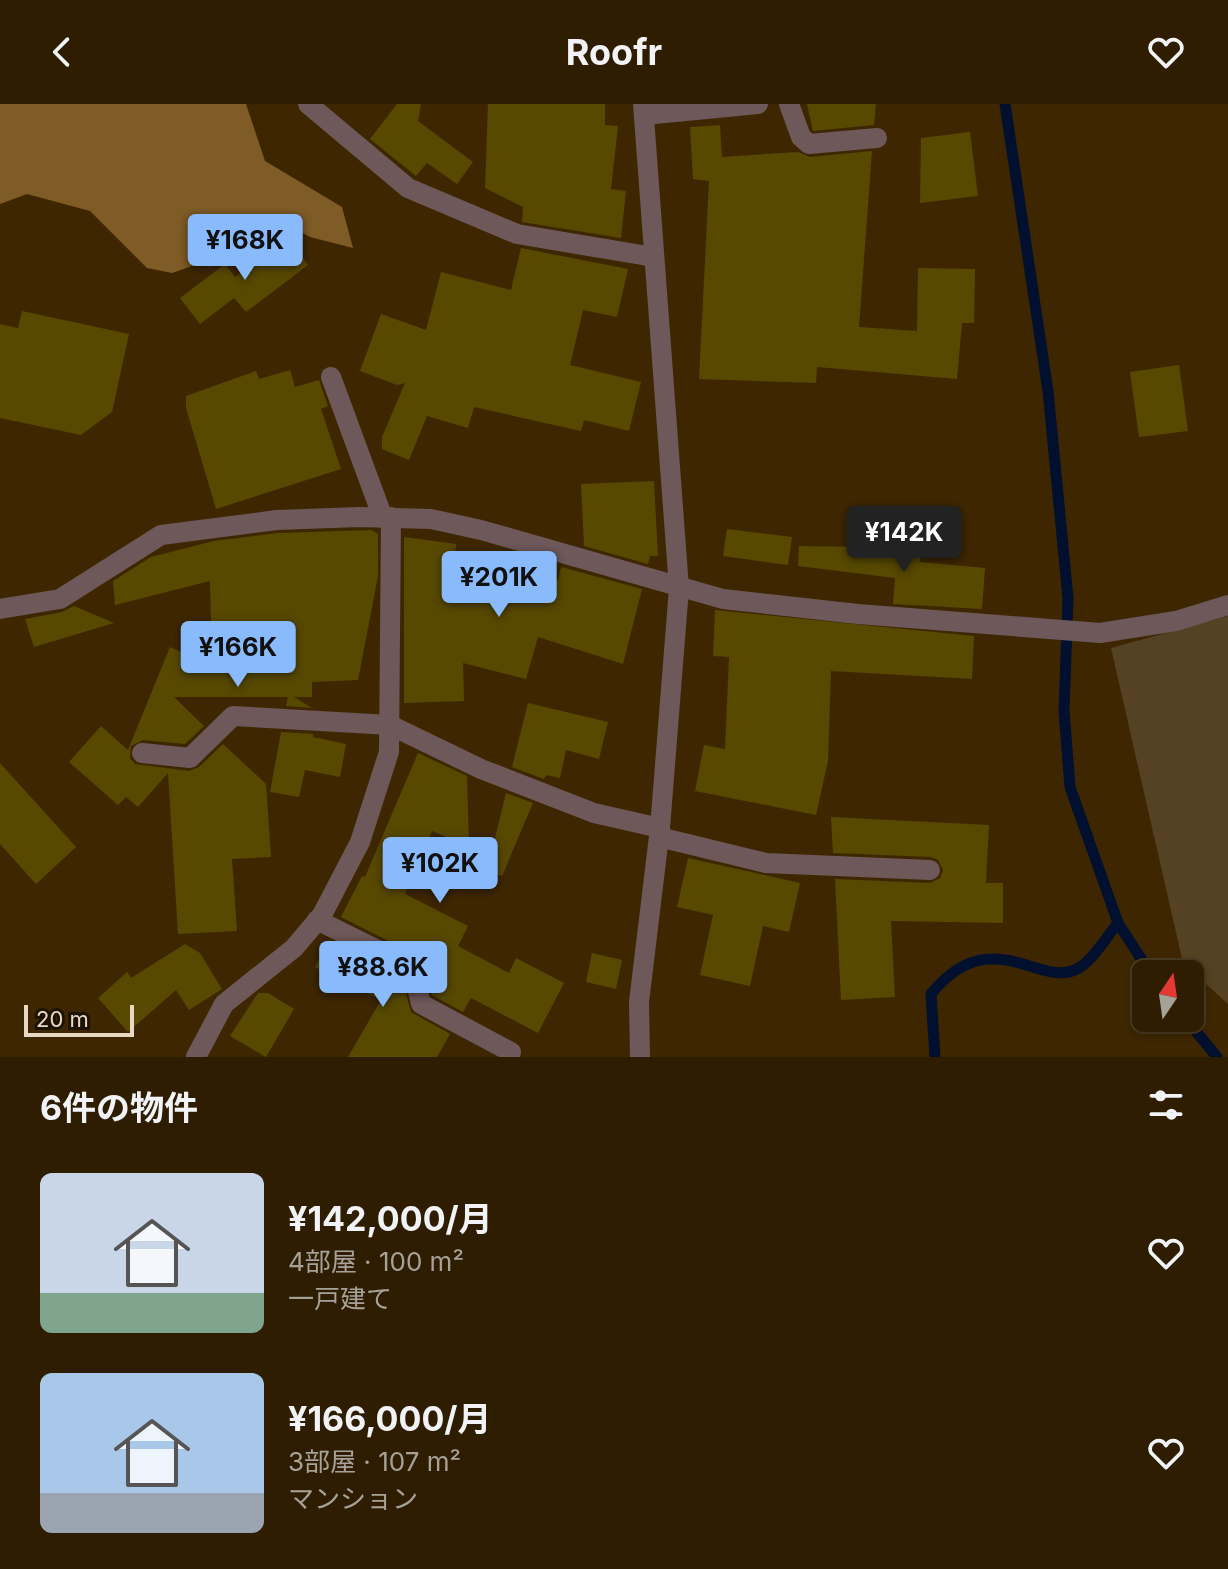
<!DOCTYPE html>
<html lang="ja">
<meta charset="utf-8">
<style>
body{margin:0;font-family:Inter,"Noto Sans JP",sans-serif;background:#3a2a0f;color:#f1f3f6;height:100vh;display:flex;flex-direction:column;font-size:30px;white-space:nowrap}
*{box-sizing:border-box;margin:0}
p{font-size:26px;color:#a7a299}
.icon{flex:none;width:44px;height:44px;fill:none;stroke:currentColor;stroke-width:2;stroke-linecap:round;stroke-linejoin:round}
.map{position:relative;height:953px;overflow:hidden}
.details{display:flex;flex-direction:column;background:#2e1d00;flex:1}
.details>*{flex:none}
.needle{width:52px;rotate:13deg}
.buttons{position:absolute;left:1132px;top:856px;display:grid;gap:16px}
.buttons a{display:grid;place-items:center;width:72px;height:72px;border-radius:12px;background:#2e1d00;box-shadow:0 4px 12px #0003,0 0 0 2px #493b22;font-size:40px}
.scale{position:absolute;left:24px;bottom:20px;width:110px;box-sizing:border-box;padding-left:8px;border:4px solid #e8d8c4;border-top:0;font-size:22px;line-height:28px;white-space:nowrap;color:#e8d8c4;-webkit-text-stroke:6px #1d1204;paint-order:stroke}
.price{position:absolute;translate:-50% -68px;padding:0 18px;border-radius:8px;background:#88bafc;color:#111;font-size:26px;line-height:52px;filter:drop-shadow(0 2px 4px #0008)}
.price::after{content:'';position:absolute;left:50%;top:48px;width:24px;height:18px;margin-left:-12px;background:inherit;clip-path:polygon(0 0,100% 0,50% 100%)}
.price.current{background:#222;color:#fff}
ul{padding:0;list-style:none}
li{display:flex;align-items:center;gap:24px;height:200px;padding:0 40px}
li span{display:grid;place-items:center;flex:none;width:224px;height:160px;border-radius:12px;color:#555}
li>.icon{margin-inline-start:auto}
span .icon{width:96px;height:96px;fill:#fffc;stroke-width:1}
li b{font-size:34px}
h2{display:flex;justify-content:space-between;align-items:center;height:96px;padding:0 40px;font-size:34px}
header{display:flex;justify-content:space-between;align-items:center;height:104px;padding:0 40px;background:#2e1d00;font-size:36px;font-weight:700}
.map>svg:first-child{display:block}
</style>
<header><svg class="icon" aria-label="back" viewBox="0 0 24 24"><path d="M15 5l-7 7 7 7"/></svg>Roofr<svg class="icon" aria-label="heart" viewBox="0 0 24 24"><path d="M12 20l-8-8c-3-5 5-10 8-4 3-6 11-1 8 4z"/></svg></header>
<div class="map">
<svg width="1228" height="953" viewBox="0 0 1228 953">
<rect width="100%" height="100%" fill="#3e2700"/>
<!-- green -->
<path fill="#554123" d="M 1228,512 L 1228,900 L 1183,859 L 1111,544 Z"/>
<!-- forest -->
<path fill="#7f5b25" d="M 0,0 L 246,0 L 265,57 L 342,103 L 353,144 L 310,133 L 272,113 L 234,147 L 172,169 L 147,164 L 90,107 L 27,90 L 0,100 Z"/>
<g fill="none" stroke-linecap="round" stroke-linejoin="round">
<!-- stream -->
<g stroke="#00102e" stroke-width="11">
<path d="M 1005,0 L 1048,287 L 1068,494 L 1064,607 L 1070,683 L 1118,819 L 1151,870"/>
<path d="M 1185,914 L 1217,953"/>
<path d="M 935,953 L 931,890 C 994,813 1043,891 1082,862 C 1096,852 1107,832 1118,819"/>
</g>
</g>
<!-- building -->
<g fill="#584900">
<path d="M 397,0 L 421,0 L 418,17 L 473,58 L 457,80 L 427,59 L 416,72 L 370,35 Z"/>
<path d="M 488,0 L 605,0 L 605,21 L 618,22 L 611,85 L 626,87 L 621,134 L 522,118 L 523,103 L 485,84 Z"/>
<path d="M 807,0 L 876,0 L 874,21 L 813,27 Z"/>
<path d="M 720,21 L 722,53 L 798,48 L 810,53 L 872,47 L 859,223 L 917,227 L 918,164 L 975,165 L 974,219 L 962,219 L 957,275 L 817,263 L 816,279 L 699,275 L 709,77 L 693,75 L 690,23 Z"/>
<path d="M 970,28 L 978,92 L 920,99 L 921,34 Z"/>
<path d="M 287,133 L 308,161 L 246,208 L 234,194 L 200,220 L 180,194 L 225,160 L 235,173 Z"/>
<path d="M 521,144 L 628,165 L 617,213 L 583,206 L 570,261 L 641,278 L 629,327 L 584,316 L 581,327 L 474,303 L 468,324 L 427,312 L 409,356 L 382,345 L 382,333 L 405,279 L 397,281 L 360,267 L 381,210 L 426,226 L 441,168 L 511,186 Z"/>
<path d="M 22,207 L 129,230 L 112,308 L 81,331 L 0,314 L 0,220 L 18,224 Z"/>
<path d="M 1179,261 L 1188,327 L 1139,333 L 1130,268 Z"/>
<path d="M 290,266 L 295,283 L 319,276 L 328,302 L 321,305 L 341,365 L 216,405 L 186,304 L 186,292 L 256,267 L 259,275 Z"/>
<path d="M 654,377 L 658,452 L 650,452 L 648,460 L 584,442 L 581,380 Z"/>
<path d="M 727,425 L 792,433 L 788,461 L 723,452 Z"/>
<path d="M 372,426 L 378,430 L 378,472 L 358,576 L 312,578 L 312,593 L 294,593 L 312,604 L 286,602 L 288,593 L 174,593 L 204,622 L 185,640 L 143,636 L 131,642 L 130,654 L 135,660 L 189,667 L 199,663 L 223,640 L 266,680 L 271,753 L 232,755 L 237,827 L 178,830 L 168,669 L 138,703 L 126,693 L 118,701 L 69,658 L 101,622 L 128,646 L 170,543 L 212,561 L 210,477 L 115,501 L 113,477 L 151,453 L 214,437 L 278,429 Z"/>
<path d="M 404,433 L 456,440 L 455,454 L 558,476 L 561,463 L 642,485 L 623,560 L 538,533 L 526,575 L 463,559 L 464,597 L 404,599 Z"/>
<path d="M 799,442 L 920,444 L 920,458 L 985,464 L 982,505 L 893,500 L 895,474 L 798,462 Z"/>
<path d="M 74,502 L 114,519 L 34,543 L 25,515 L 62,508 Z"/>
<path d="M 715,506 L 974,532 L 972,575 L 831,567 L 828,657 L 816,711 L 695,687 L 704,641 L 725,645 L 729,553 L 713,552 Z"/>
<path d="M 528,599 L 608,618 L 599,655 L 566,646 L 560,674 L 546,671 L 544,675 L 512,663 Z"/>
<path d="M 281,628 L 313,630 L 313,633 L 346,640 L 340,673 L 305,666 L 299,693 L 270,688 Z"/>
<path d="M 418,649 L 467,672 L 469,742 L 432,727 L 405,790 L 468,822 L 458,842 L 509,869 L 516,854 L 564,879 L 538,929 L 471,894 L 463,908 L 432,891 L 422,854 L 341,813 L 362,772 L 365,773 Z"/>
<path d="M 0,659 L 76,743 L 36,780 L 0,740 Z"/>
<path d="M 506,689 L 533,699 L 502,772 L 487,767 Z"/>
<path d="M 831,713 L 989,721 L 986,779 L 1003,779 L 1003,819 L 891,817 L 895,893 L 841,896 L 835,775 L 930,779 L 940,774 L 943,766 L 938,756 L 931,753 L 833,749 Z"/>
<path d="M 688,754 L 800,779 L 789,828 L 763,822 L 750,882 L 700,871 L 713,811 L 677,803 Z"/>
<path d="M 329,836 L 401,872 L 411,908 L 450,930 L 437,953 L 348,953 L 381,896 L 315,863 Z"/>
<path d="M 185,840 L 200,849 L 222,885 L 189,906 L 176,886 L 128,928 L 98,894 L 127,868 L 131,874 Z"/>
<path d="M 592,849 L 622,856 L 616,885 L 586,878 Z"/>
<path d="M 258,889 L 268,889 L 294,905 L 266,953 L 230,932 Z"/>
</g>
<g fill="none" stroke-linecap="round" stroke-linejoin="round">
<!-- street -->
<g stroke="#6e5859" stroke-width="20">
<path d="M 308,0 L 408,84 L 517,130 L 654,153"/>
<path d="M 789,0 L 801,33 L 809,40 L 877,34"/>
<path d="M 644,11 L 758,0"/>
<path d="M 331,273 L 383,414"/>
<path d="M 0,505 L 60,495 L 161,431 L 277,416 L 359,413 L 431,415 L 481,426 L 723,495 L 858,510 L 1100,529 L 1176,517 L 1228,501"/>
<path d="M 142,649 L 190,654 L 233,612 L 390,621 L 481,665 L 594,709 L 660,724"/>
<path d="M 659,733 L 766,759 L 930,766"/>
<path d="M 317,816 L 412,863 L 421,900 L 511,948"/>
<path d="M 196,953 L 224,900 L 294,844 L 322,811 L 360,738 L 389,648 L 391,413"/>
<path d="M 640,953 L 639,898 L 660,724 L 679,484 L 643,0"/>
</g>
</g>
</svg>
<div class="buttons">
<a><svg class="needle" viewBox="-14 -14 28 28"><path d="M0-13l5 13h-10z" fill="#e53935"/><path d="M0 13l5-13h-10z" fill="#a7a299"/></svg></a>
</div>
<div class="scale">20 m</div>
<b class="price" style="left:245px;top:178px">¥168K</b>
<b class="price current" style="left:904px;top:470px">¥142K</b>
<b class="price" style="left:499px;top:515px">¥201K</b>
<b class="price" style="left:238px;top:585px">¥166K</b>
<b class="price" style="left:440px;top:801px">¥102K</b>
<b class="price" style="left:383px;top:905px">¥88.6K</b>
</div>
<section class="details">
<h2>6件の物件<svg class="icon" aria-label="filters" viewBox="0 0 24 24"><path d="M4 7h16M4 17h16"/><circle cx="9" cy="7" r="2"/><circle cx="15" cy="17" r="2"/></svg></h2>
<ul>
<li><span style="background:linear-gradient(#c9d6e8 75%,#7fa58c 0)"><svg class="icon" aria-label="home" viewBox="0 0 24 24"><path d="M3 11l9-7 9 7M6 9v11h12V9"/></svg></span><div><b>¥142,000/月</b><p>4部屋 · 100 m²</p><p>一戸建て</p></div><svg class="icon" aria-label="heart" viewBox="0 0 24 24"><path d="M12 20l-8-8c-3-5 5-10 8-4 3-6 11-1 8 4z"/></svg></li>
<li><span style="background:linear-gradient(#a9c7e8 75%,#9aa5b1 0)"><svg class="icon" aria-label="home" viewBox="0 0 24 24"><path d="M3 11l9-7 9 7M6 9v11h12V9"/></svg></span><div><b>¥166,000/月</b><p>3部屋 · 107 m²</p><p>マンション</p></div><svg class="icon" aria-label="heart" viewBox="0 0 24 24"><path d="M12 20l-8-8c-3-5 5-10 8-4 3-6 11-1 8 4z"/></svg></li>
</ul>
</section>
